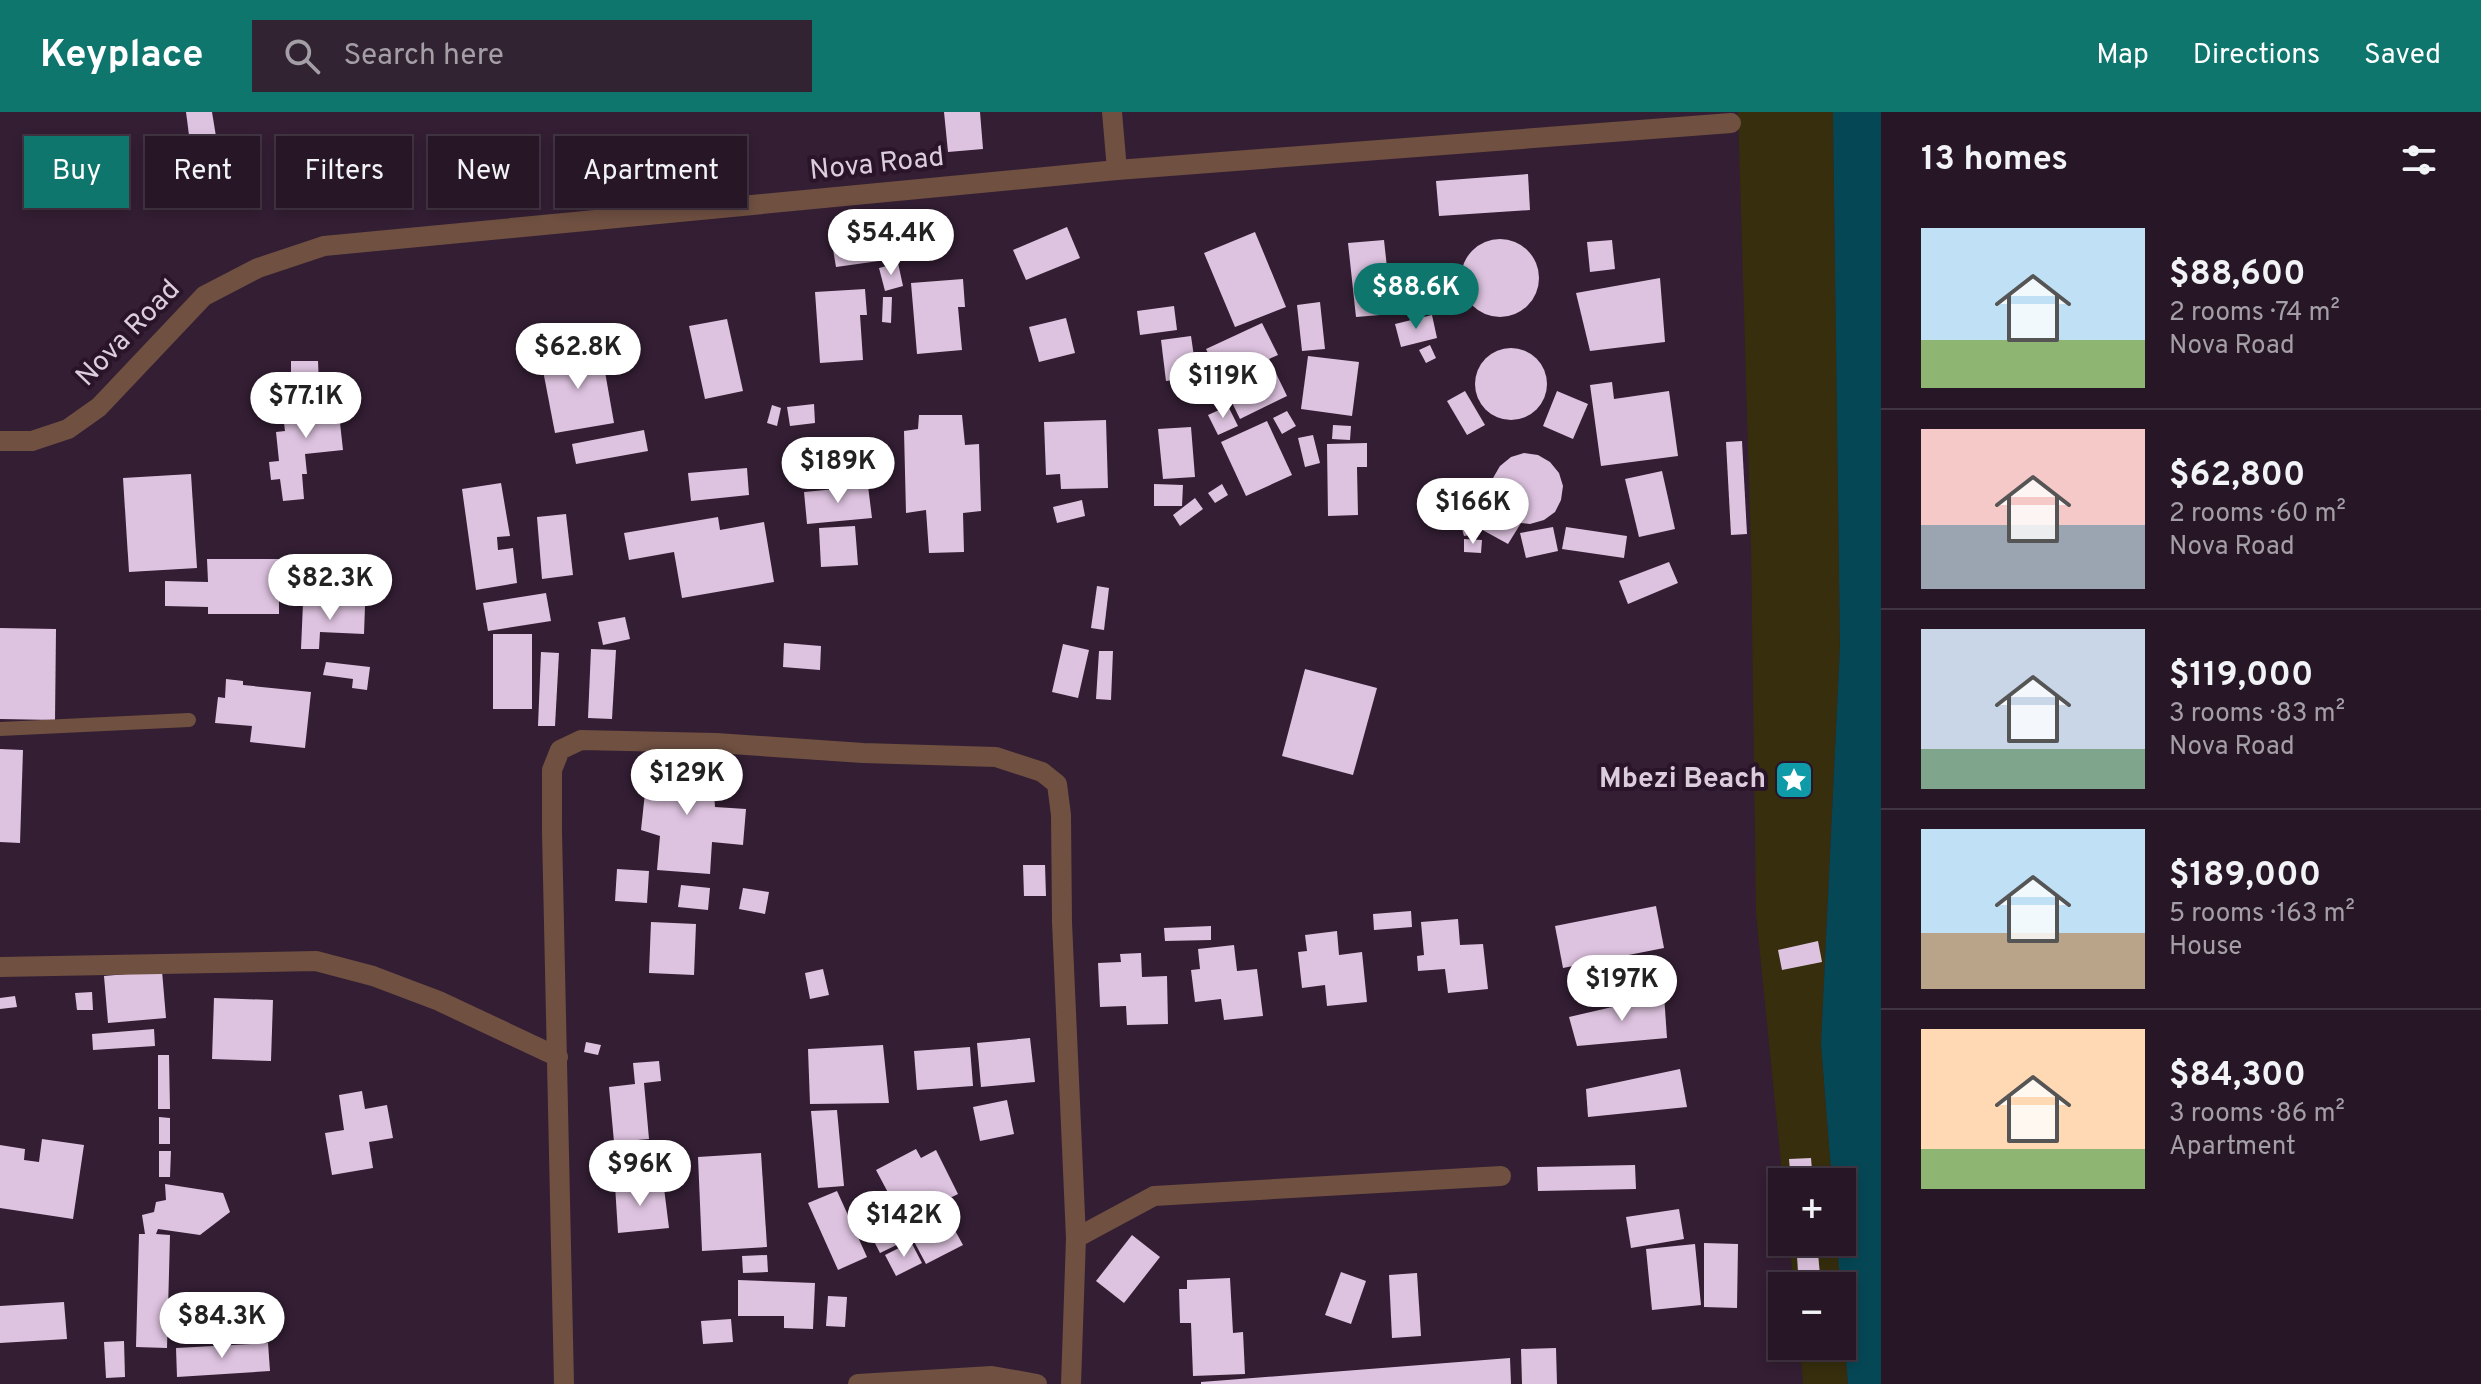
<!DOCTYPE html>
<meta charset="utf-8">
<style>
body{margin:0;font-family:Overpass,sans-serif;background:#322332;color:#f1f3f6;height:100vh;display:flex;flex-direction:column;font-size:30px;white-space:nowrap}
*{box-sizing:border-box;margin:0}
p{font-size:26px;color:#a49fa7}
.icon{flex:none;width:44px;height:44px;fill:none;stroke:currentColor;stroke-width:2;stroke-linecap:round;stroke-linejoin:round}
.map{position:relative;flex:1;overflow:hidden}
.sheet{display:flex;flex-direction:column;background:#261626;width:600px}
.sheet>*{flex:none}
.hud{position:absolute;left:24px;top:24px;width:760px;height:72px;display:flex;gap:16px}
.tools{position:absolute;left:1768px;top:1056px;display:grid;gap:16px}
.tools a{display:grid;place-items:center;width:88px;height:88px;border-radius:0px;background:#261626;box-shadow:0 4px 12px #0003,0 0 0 2px #423543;font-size:40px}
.price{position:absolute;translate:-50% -68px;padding:0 18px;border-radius:28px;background:#fff;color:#222;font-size:26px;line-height:52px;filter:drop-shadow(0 2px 4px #0008)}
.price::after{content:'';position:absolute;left:50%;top:48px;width:24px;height:18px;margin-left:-12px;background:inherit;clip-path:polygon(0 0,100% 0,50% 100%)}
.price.on{background:#0f766e;color:#fff}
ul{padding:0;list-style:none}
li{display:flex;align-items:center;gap:24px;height:200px;padding:0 40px}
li+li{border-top:2px solid #423543}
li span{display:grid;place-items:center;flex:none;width:224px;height:160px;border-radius:0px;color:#555}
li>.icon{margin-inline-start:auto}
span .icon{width:96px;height:96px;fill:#fffc;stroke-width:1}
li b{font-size:34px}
h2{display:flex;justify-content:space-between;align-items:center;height:96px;padding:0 40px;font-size:34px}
.tag{padding:0 28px;border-radius:0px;background:#261626;box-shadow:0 4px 12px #0003,0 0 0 2px #423543;font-size:28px;line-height:72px}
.tag.on{background:#0f766e;color:#fff}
header{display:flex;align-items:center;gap:48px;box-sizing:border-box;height:112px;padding:0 40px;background:#0f766e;color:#fff}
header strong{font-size:38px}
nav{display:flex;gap:44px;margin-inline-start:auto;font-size:28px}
.search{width:560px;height:72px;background:#322332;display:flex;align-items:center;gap:20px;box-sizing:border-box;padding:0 28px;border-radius:0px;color:#a49fa7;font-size:30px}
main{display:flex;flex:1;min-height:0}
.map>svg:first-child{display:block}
</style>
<header>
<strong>Keyplace</strong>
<div class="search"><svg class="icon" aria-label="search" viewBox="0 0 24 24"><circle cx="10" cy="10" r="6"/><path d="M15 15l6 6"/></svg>Search here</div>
<nav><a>Map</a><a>Directions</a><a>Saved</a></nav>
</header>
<main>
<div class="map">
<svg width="1881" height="1272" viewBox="0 0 1881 1272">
<rect width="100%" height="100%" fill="#331e33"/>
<!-- sand -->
<g fill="#362e0d">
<path d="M 1738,0 L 1833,0 L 1840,534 L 1821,932 L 1832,1070 L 1783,1070 L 1756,802 L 1751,436 Z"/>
<path d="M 1789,1130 L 1837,1130 L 1841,1174 L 1794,1174 Z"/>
<path d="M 1842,1188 L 1848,1272 L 1803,1272 L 1800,1234 L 1842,1234 Z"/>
</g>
<!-- water -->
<path fill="#064756" d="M 1833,0 L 1881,0 L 1881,1272 L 1848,1272 L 1837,1130 L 1842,1130 L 1842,1070 L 1832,1070 L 1821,932 L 1840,534 Z"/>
<!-- building -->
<g fill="#dec3e0">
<path d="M 186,0 L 212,0 L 220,49 L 193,54 Z"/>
<path d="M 944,0 L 980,0 L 983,37 L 948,40 Z"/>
<path d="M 1528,62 L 1530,98 L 1439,104 L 1436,69 Z"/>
<path d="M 1067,115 L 1080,146 L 1026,168 L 1013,138 Z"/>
<path d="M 1255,120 L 1286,195 L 1235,215 L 1204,141 Z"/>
<path d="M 882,124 L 886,148 L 836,155 L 832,131 Z"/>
<circle cx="1500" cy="166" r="39"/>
<path d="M 1384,128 L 1392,202 L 1356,205 L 1348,131 Z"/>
<path d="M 1612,128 L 1615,157 L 1590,160 L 1587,130 Z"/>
<path d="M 898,151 L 903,174 L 885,179 L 879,156 Z"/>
<path d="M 1660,166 L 1665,230 L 1590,239 L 1576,181 Z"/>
<path d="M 963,167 L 965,195 L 958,195 L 962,238 L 917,242 L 911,171 Z"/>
<path d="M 865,177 L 867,203 L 860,203 L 863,248 L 820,251 L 815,180 Z"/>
<path d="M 883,185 L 892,185 L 891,211 L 882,210 Z"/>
<path d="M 1320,190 L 1325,237 L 1302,239 L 1297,193 Z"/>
<path d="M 1174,194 L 1177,218 L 1140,223 L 1137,199 Z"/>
<path d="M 1432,203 L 1437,226 L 1401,235 L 1395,212 Z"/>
<path d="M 1066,206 L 1075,241 L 1039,250 L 1029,215 Z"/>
<path d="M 727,207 L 743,279 L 705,287 L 689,214 Z"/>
<path d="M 1262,211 L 1278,243 L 1269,247 L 1287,284 L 1240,307 L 1206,237 Z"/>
<path d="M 1191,224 L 1197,265 L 1166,269 L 1161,228 Z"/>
<path d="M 1430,233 L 1436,246 L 1426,251 L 1419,238 Z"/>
<circle cx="1511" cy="272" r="36"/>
<path d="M 601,237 L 614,311 L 555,321 L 541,248 Z"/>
<path d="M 1308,244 L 1359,250 L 1352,304 L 1301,297 Z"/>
<path d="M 291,249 L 318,249 L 319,273 L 291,273 Z"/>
<path d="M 1612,270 L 1614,287 L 1669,279 L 1678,344 L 1601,354 L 1590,273 Z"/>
<path d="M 336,275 L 343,338 L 305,342 L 307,362 L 302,362 L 304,387 L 283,389 L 280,367 L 271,368 L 269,350 L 279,349 L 276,320 L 285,319 L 282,294 L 314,291 L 313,278 Z"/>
<path d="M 1465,279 L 1485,313 L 1467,323 L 1447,289 Z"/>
<path d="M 1557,279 L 1588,292 L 1573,327 L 1543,314 Z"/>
<path d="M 814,292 L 815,311 L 790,314 L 787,295 Z"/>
<path d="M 772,293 L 781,296 L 777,314 L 767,311 Z"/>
<path d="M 1228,294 L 1238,314 L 1218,323 L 1208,303 Z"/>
<path d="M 1287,299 L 1296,314 L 1282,322 L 1273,306 Z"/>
<path d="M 919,303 L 962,303 L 965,333 L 979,332 L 981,399 L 963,401 L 964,440 L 929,441 L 926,398 L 906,401 L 904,319 L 918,317 Z"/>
<path d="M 1106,308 L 1108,376 L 1061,377 L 1060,362 L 1046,363 L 1044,310 Z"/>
<path d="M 1267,309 L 1292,363 L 1246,384 L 1221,330 Z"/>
<path d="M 1333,313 L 1351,314 L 1350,328 L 1332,327 Z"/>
<path d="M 1191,315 L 1195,365 L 1163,367 L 1158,317 Z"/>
<path d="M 644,318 L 648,339 L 576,352 L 572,332 Z"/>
<path d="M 1313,323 L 1320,351 L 1305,355 L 1298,326 Z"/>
<path d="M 1742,329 L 1747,422 L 1731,423 L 1726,330 Z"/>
<path d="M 1367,331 L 1367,355 L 1357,355 L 1358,403 L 1328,404 L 1327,332 Z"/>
<path d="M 852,340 L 854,365 L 813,369 L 810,344 Z"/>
<path d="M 1524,341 L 1538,343 L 1550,350 L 1559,361 L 1563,374 L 1561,388 L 1555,400 L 1544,408 L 1530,412 L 1521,411 L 1508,432 L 1479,416 L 1490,398 L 1486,383 L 1492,382 L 1493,366 L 1500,354 L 1511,345 Z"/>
<path d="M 747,356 L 749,383 L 691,389 L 688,361 Z"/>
<path d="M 1662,359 L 1675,417 L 1639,425 L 1625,367 Z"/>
<path d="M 191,362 L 197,456 L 129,460 L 123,366 Z"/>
<path d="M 501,371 L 510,424 L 497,425 L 498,438 L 513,436 L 517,471 L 476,478 L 462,377 Z"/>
<path d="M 1154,372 L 1183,373 L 1182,394 L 1154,394 Z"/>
<path d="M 1222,372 L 1228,383 L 1215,391 L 1208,381 Z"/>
<path d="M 868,374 L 872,406 L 807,412 L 804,380 Z"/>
<path d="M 1195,386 L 1203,397 L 1180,414 L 1173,403 Z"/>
<path d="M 1082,388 L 1085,404 L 1057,411 L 1053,395 Z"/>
<path d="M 566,402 L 573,463 L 542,467 L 537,405 Z"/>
<path d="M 1471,403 L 1475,422 L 1464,424 L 1459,406 Z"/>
<path d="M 718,405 L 720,418 L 764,410 L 774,470 L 682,486 L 674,440 L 629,448 L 624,421 Z"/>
<path d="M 855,414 L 858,453 L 821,455 L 819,416 Z"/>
<path d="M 1553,415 L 1558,439 L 1526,446 L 1520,421 Z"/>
<path d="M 1566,415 L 1627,424 L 1624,446 L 1562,437 Z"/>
<path d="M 1464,427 L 1482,428 L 1481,441 L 1464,440 Z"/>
<path d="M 207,447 L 279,447 L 279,502 L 208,502 L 208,495 L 165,494 L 165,469 L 208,470 Z"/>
<path d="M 1669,450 L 1678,471 L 1628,492 L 1619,469 Z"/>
<path d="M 368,459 L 369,483 L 323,485 L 322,461 Z"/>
<path d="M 1097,474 L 1109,476 L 1104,518 L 1091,516 Z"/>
<path d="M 546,481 L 551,509 L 488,519 L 483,491 Z"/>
<path d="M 303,491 L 365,494 L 364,522 L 320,520 L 319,537 L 301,537 Z"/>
<path d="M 625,505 L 630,527 L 603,533 L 598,510 Z"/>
<path d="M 0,516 L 56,517 L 55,608 L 0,607 Z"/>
<rect x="493" y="522" width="39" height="75"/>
<path d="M 784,531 L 821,534 L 820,558 L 783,555 Z"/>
<path d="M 1063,532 L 1089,538 L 1078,586 L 1052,580 Z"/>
<path d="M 591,537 L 616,538 L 612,607 L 588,606 Z"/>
<path d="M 1099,539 L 1113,539 L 1111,588 L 1096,587 Z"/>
<path d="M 541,540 L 559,541 L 555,614 L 538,614 Z"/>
<path d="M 326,550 L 370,555 L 367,578 L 352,576 L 353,567 L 323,563 Z"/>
<path d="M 1305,557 L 1377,576 L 1353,663 L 1282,644 Z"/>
<path d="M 226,567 L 243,569 L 243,573 L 311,580 L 305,636 L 250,630 L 252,614 L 215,611 L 218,585 L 225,586 Z"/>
<path d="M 0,637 L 23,638 L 20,731 L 0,730 Z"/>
<path d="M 660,643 L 696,645 L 695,667 L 713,667 L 715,695 L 746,697 L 743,733 L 712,730 L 710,762 L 657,758 L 660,724 L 641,718 L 647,662 L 660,665 Z"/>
<path d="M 1023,753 L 1045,753 L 1046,784 L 1024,784 Z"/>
<path d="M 617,757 L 649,759 L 647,791 L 615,789 Z"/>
<path d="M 681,773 L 710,776 L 708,798 L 678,795 Z"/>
<path d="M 743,776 L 769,780 L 765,802 L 739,797 Z"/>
<path d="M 1656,794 L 1664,836 L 1563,856 L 1555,814 Z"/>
<path d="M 1411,799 L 1412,815 L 1374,818 L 1373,802 Z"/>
<path d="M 1458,807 L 1460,833 L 1483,832 L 1488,877 L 1448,881 L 1445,857 L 1418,859 L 1417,844 L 1424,843 L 1421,810 Z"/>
<path d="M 651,810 L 696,812 L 694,863 L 649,861 Z"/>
<path d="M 1211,814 L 1211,828 L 1165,829 L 1164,816 Z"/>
<path d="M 1337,819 L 1339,843 L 1362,840 L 1367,890 L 1327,894 L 1325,873 L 1302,876 L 1298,840 L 1307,839 L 1305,823 Z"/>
<path d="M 1818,829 L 1822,850 L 1782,858 L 1778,838 Z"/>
<path d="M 1234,833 L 1237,859 L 1257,857 L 1263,904 L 1224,908 L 1221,887 L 1195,890 L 1191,858 L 1200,857 L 1198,837 Z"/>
<path d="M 1141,841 L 1142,865 L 1167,864 L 1168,912 L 1127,913 L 1126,894 L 1100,895 L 1098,851 L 1121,850 L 1120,842 Z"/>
<path d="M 823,857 L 829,883 L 810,887 L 805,861 Z"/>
<path d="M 162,859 L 166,906 L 108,911 L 104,864 Z"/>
<path d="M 92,880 L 93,898 L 77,898 L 75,881 Z"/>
<path d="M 1664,883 L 1667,926 L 1577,934 L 1569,905 Z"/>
<path d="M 15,884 L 17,895 L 0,897 L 0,886 Z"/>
<path d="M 214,886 L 273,888 L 271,949 L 212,947 Z"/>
<path d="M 154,917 L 155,934 L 93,938 L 92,922 Z"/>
<path d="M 1030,926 L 1035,970 L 981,975 L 977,931 Z"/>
<path d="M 586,930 L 601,933 L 598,943 L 584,940 Z"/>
<path d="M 883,933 L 889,991 L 810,992 L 808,937 Z"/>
<path d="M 970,935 L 973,974 L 917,978 L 914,939 Z"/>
<path d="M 158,943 L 169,943 L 170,997 L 158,997 Z"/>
<path d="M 659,949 L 661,969 L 644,971 L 649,1027 L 614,1030 L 609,975 L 635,972 L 633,951 Z"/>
<path d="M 1680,957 L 1687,995 L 1588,1005 L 1586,977 Z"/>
<path d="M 362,979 L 365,997 L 387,993 L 393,1026 L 369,1030 L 373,1056 L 332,1063 L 325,1021 L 344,1018 L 339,983 Z"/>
<path d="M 1007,988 L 1014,1022 L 980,1029 L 973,995 Z"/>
<path d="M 837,998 L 844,1074 L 818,1076 L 811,999 Z"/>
<path d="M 159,1005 L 170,1006 L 170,1032 L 159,1032 Z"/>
<path d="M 42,1027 L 84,1033 L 73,1107 L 0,1096 L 0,1033 L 25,1037 L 24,1048 L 39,1050 Z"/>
<path d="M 916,1037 L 921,1046 L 936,1038 L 958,1082 L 940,1091 L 963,1133 L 926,1152 L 876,1058 Z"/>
<path d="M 159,1039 L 171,1039 L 170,1065 L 159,1065 Z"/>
<path d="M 761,1041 L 767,1135 L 702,1139 L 698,1045 Z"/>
<path d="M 1811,1046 L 1813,1070 L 1791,1070 L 1789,1047 Z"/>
<path d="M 1635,1053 L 1636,1077 L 1538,1079 L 1537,1055 Z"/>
<path d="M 642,1070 L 643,1079 L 664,1076 L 669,1116 L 618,1121 L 615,1073 Z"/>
<path d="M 165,1072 L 223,1081 L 230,1100 L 200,1123 L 158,1117 L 156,1122 L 170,1123 L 167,1236 L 136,1235 L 139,1122 L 145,1122 L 142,1103 L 154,1100 L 156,1090 L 166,1088 Z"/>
<path d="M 837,1079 L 867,1145 L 838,1158 L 808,1091 Z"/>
<path d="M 891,1089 L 909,1127 L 880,1141 L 861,1104 Z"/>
<path d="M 1679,1097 L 1684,1127 L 1631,1136 L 1626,1105 Z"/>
<path d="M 1132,1123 L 1160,1145 L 1124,1191 L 1096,1169 Z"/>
<path d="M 911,1130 L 922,1151 L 896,1164 L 885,1143 Z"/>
<path d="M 1796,1130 L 1817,1130 L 1821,1174 L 1799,1174 Z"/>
<path d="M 1704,1131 L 1738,1132 L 1737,1196 L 1704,1195 Z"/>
<path d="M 1695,1132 L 1701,1193 L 1652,1198 L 1646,1137 Z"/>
<path d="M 767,1143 L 768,1160 L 743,1161 L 742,1144 Z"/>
<path d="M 1341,1160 L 1366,1169 L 1351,1212 L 1325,1203 Z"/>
<path d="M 1417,1161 L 1421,1224 L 1392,1226 L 1389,1163 Z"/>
<path d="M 1230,1166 L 1233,1221 L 1243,1220 L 1245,1262 L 1193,1264 L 1191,1211 L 1180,1211 L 1179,1177 L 1187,1177 L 1187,1168 Z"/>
<path d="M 738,1168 L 815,1171 L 813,1217 L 784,1216 L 784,1204 L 738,1204 Z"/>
<path d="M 828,1184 L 847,1185 L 845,1215 L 826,1214 Z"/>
<path d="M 64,1190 L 67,1227 L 0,1231 L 0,1194 Z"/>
<path d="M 731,1207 L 733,1230 L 703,1232 L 701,1209 Z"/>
<path d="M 124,1229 L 125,1265 L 106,1266 L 104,1230 Z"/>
<path d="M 268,1231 L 270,1259 L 177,1265 L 176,1236 Z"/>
<path d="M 1804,1234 L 1826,1234 L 1826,1237 L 1804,1239 Z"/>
<path d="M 1556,1236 L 1557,1272 L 1522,1272 L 1521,1237 Z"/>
<path d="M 1510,1246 L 1511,1272 L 1201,1272 L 1201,1270 Z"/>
</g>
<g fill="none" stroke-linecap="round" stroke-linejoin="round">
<!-- service -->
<path stroke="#6f5041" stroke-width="14" d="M 0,617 L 189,608"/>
<!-- minor -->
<g stroke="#6f5041" stroke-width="20">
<path d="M 1112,0 L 1117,58"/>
<path d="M 0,329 L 32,329 L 68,317 L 99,295 L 204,184 L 258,156 L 324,134 L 1117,58 L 1731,11"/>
<path d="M 0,855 L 316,849 L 373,864 L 439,889 L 558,945"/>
<path d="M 1076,1126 L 1154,1084 L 1501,1064"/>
<path d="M 564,1272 L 552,720 L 552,658 L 560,638 L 581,628 L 716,631 L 863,641 L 996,645 L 1042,660 L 1057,672 L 1061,703 L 1062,810 L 1076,1126 L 1071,1272"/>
<path d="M 858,1272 L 992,1264 L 1037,1272"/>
</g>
</g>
<!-- icons -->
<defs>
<symbol id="sight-square" viewBox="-11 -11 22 22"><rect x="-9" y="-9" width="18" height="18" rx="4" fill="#0f9aa8" stroke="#291429"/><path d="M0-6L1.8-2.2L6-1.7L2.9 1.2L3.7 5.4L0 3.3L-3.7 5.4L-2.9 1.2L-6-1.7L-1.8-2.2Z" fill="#fff"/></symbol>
</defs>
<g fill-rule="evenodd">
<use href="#sight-square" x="1772" y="646" width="44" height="44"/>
</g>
<g text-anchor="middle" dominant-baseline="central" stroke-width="8" stroke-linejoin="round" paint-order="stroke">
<!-- street labels -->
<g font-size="28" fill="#dbcddb" stroke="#291429">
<text transform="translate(877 53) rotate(-6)">Nova Road</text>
<text transform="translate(129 222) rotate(-46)">Nova Road</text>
</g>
<!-- poi labels -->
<g font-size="28" font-weight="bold" fill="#dbcddb" stroke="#291429" text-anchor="end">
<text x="1766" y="668">Mbezi Beach</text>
</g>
</g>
</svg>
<div class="tools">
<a>+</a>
<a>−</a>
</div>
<b class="price" style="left:891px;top:165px">$54.4K</b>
<b class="price on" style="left:1416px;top:219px">$88.6K</b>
<b class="price" style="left:578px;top:279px">$62.8K</b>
<b class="price" style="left:1223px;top:308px">$119K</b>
<b class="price" style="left:306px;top:328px">$77.1K</b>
<b class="price" style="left:838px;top:393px">$189K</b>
<b class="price" style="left:1473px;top:434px">$166K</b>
<b class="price" style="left:330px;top:510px">$82.3K</b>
<b class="price" style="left:687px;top:705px">$129K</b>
<b class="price" style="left:1622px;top:911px">$197K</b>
<b class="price" style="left:640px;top:1096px">$96K</b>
<b class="price" style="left:904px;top:1147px">$142K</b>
<b class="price" style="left:222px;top:1248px">$84.3K</b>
<div class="hud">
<a class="tag on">Buy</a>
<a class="tag">Rent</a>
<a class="tag">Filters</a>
<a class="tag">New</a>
<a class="tag">Apartment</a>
</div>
</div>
<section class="sheet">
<h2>13 homes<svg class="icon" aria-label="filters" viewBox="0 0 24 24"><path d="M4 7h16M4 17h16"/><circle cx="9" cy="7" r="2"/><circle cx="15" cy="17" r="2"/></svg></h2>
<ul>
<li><span style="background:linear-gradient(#bfe0f5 70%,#8fb573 0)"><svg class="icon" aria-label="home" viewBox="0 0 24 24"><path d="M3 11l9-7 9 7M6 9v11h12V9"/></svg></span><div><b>$88,600</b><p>2 rooms · 74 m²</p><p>Nova Road</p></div></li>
<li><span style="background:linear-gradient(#f6c9c9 60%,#9aa5b1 0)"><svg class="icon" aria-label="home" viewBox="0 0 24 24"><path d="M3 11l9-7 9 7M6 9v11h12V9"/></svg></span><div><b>$62,800</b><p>2 rooms · 60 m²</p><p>Nova Road</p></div></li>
<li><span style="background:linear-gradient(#c9d6e8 75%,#7fa58c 0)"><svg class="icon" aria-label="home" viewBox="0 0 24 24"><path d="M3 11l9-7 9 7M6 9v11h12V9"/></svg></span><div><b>$119,000</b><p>3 rooms · 83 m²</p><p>Nova Road</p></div></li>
<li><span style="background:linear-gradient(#bfe0f5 65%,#b9a48a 0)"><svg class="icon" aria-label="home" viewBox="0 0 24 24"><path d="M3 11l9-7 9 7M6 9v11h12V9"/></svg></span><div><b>$189,000</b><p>5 rooms · 163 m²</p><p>House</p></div></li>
<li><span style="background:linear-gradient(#ffd9b3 75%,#8fb573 0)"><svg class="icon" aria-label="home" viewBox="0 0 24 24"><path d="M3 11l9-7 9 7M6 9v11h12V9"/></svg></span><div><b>$84,300</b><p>3 rooms · 86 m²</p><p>Apartment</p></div></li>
</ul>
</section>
</main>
